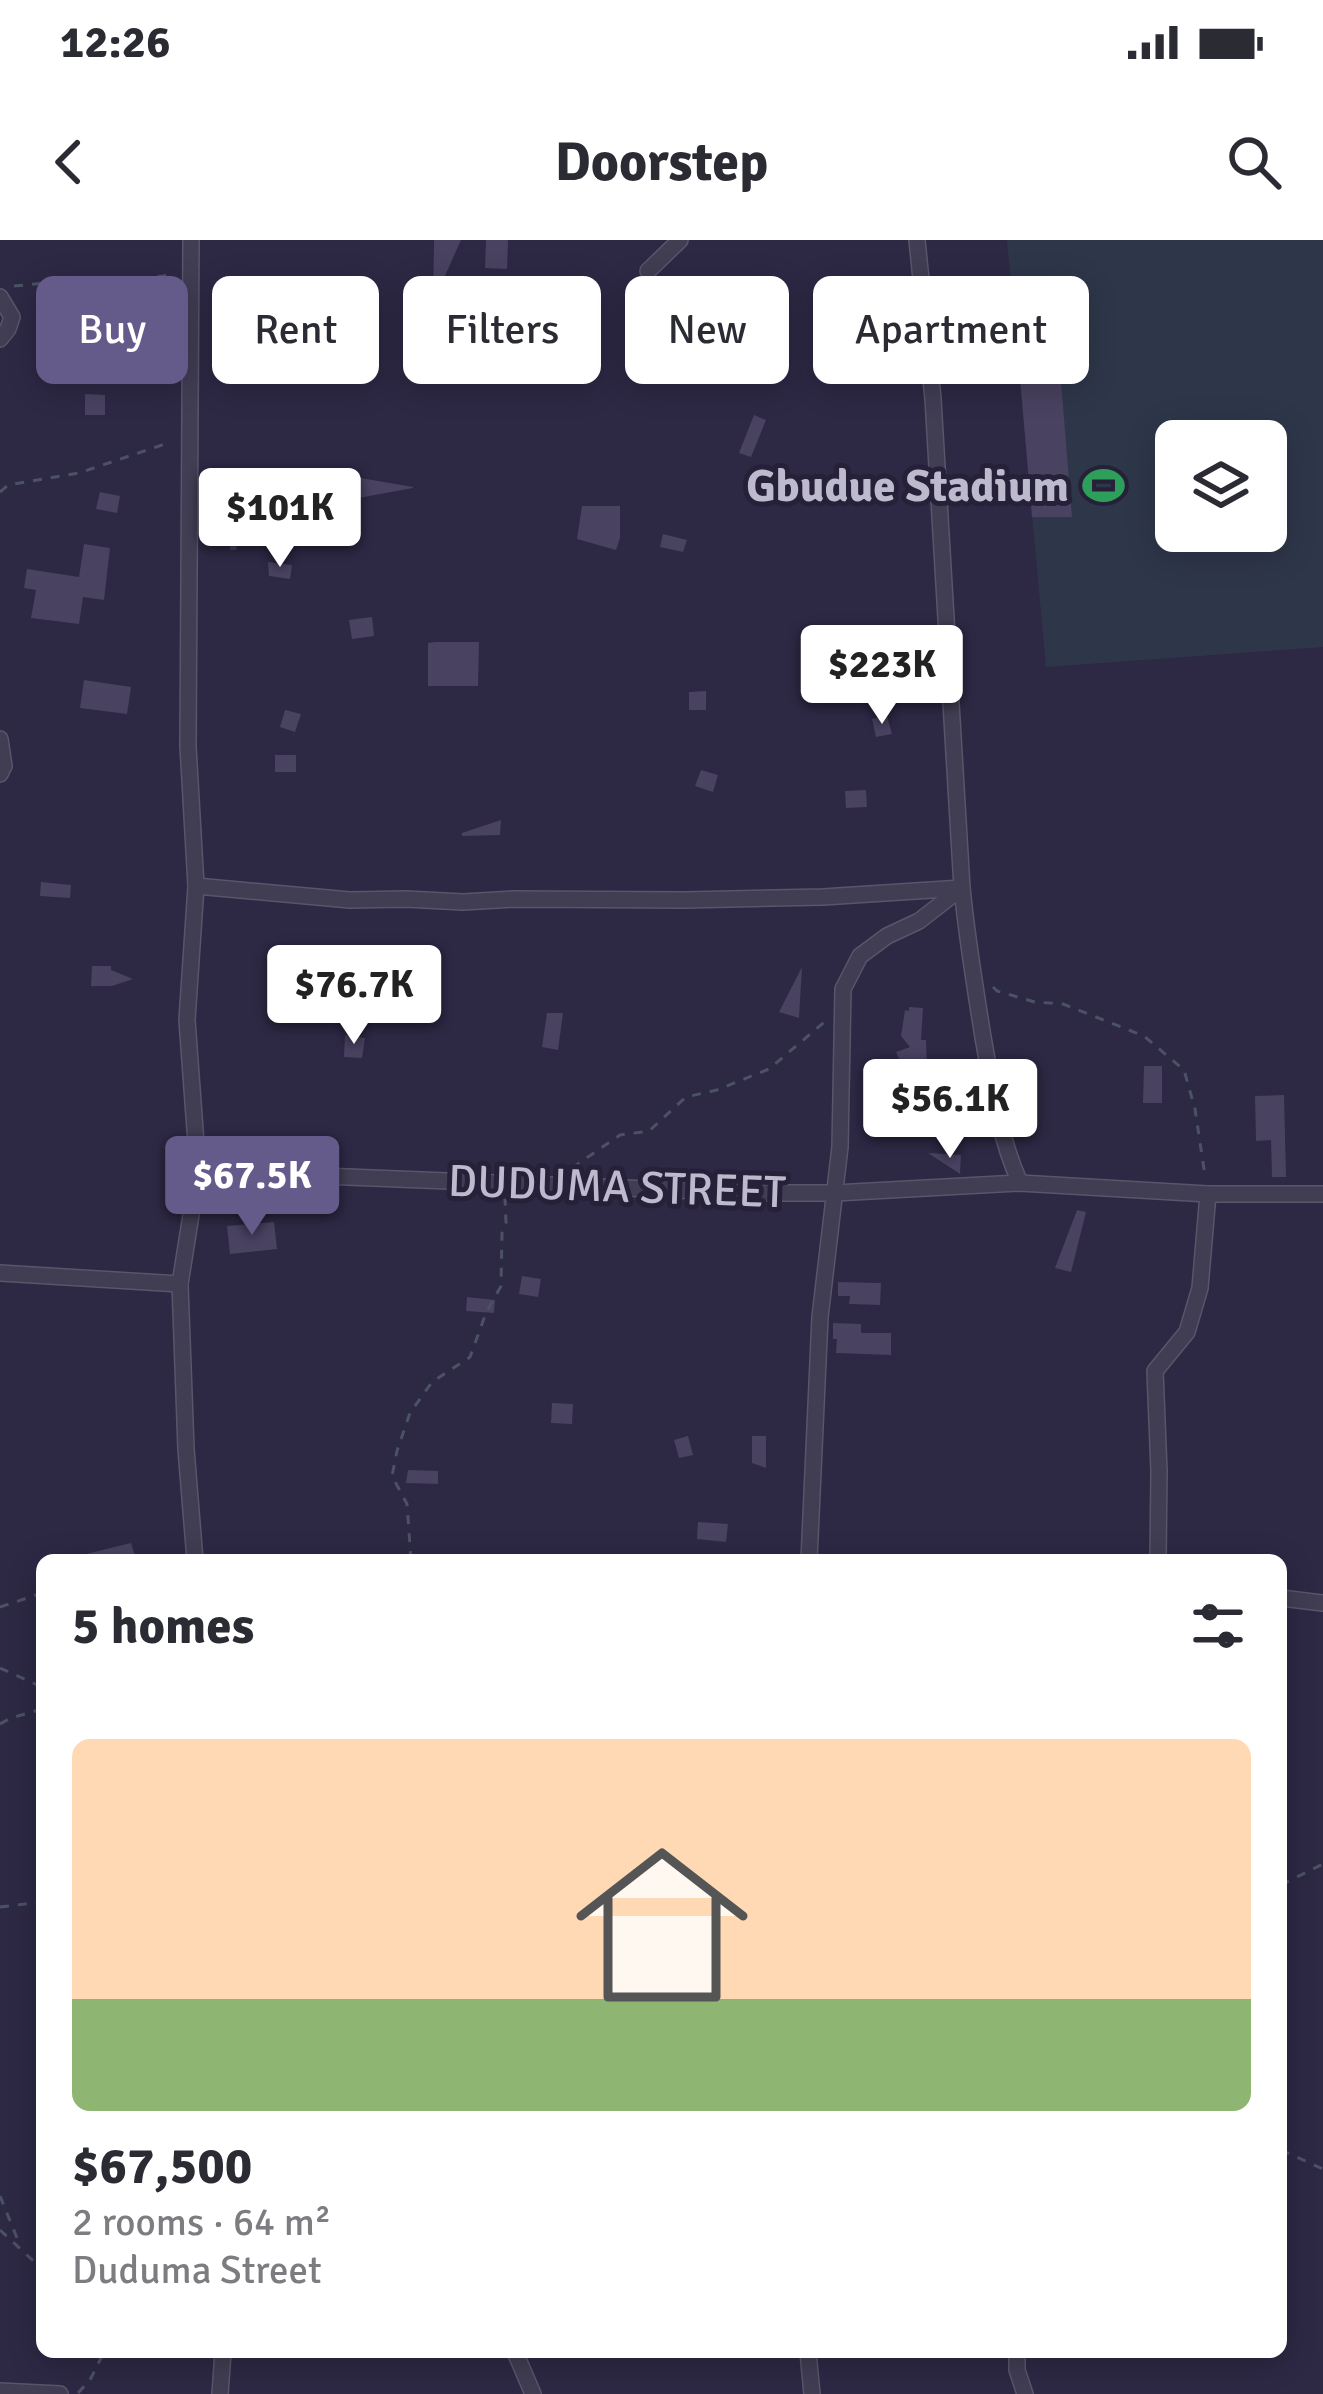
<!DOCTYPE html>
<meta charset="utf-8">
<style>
body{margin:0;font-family:Signika,sans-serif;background:#f2f2f3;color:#2b2b33;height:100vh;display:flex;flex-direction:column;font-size:45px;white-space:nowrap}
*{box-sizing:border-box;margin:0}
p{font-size:39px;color:#7c7c81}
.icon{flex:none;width:66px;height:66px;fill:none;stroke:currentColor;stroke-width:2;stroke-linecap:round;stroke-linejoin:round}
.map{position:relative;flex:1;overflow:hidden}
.panel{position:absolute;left:36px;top:1314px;width:1251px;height:804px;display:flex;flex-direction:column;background:#fff;border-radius:18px;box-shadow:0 6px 30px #0003}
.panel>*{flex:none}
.guide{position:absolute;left:36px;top:36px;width:1251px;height:108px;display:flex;gap:24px}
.buttons{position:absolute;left:1155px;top:180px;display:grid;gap:24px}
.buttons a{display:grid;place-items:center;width:132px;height:132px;border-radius:18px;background:#fff;box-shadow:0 6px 30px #0003;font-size:60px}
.price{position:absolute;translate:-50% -102px;padding:0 27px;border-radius:12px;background:#fff;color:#222;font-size:39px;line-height:78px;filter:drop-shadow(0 3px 6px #0008)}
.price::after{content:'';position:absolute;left:50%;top:72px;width:36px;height:27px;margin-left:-18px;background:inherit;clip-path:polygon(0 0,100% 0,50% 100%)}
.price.on{background:#655b8b;color:#fff}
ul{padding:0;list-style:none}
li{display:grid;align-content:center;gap:24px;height:636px;padding:0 36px}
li+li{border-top:3px solid #e1e1e2}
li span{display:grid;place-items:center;height:372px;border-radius:18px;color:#555}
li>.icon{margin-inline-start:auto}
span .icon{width:216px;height:216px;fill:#fffc;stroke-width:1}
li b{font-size:51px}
h2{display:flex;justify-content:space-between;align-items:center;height:144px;padding:0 36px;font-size:51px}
.tag{padding:0 42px;border-radius:18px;background:#fff;box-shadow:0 6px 30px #0003;font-size:42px;line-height:108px}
.tag.on{background:#655b8b;color:#fff}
.status{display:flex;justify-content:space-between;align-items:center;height:84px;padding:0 60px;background:#fff;direction:ltr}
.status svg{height:33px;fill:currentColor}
header{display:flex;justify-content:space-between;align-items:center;height:156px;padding:0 36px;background:#fff;font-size:54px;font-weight:700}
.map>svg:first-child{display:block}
</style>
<div class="status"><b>12:26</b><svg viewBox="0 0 49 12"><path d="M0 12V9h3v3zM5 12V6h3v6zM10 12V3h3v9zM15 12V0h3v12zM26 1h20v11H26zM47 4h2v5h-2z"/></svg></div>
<header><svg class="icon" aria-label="back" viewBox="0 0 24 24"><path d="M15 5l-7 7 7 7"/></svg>Doorstep<svg class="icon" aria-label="search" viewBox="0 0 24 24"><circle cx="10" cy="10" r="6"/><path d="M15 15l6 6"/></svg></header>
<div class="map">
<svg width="1323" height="2154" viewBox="0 0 1323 2154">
<rect width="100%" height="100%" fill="#2d2844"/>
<!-- green -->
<path fill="#2e374a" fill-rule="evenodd" d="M 1007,0 L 1323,0 L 1323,407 L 1046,427 ZM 1176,201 L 1266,201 L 1266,291 L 1176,291 Z"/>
<!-- building -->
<g fill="#494261">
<path d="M 434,0 L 461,0 L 444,38 L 458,39 L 457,55 L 438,55 L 433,66 Z"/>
<path d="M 486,0 L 508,0 L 507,29 L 485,28 Z"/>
<path d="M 1053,42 L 1072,277 L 1032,277 L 1012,43 Z"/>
<path d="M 674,44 L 738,46 L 737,60 L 674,57 Z"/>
<path d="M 675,70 L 689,81 L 673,101 L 660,99 L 663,84 Z"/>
<path d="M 85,154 L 105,155 L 105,175 L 85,175 Z"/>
<path d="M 754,175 L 766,180 L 751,217 L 739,213 Z"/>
<path d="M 355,237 L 413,247 L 413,248 L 348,260 L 344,239 Z"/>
<path d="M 100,252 L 120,256 L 117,273 L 96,269 Z"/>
<path d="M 582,266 L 620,266 L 620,298 L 616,310 L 577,299 Z"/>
<path d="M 231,267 L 272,276 L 269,291 L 242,285 L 236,310 L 230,310 Z"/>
<path d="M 663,294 L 687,300 L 683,312 L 660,307 Z"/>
<path d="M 84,304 L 110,308 L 104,360 L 83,357 L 79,384 L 31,378 L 36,350 L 24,348 L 27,329 L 79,337 Z"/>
<path d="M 268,322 L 292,325 L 290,339 L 269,336 Z"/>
<path d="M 372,377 L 374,396 L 352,399 L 349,380 Z"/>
<path d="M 435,402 L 479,402 L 478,446 L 428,446 L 428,403 Z"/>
<path d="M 854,417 L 859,431 L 839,438 L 834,425 Z"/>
<path d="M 84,440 L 131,447 L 127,474 L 80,468 Z"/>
<path d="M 706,451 L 706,470 L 689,470 L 689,452 Z"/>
<path d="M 285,470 L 301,474 L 295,492 L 280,487 Z"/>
<path d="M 887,476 L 892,494 L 876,497 L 872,479 Z"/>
<rect x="275" y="515" width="21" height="17"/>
<path d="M 701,530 L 718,535 L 713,552 L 695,546 Z"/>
<path d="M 866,550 L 867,567 L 846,568 L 845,551 Z"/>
<path d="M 501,580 L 500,595 L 462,596 L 462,593 Z"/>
<path d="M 41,642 L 71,645 L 70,658 L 40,656 Z"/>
<path d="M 92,726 L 111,726 L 111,730 L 133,739 L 112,746 L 91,746 Z"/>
<path d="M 802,727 L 799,778 L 779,772 Z"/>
<path d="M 909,767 L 923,768 L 921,800 L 926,800 L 927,828 L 903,827 L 896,812 L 910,807 L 901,796 L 905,770 L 909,771 Z"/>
<path d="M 547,773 L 563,773 L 558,810 L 542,807 Z"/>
<path d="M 345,795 L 365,798 L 362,818 L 344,817 Z"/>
<path d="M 1144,826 L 1162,826 L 1162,863 L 1143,863 Z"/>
<path d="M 1284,855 L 1286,937 L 1272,937 L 1271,900 L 1256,901 L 1255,856 Z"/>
<path d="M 928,913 L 961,915 L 960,934 Z"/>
<path d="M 1077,970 L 1086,972 L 1071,1032 L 1055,1028 Z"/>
<path d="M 274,982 L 277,1009 L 230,1014 L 227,986 Z"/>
<path d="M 522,1036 L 541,1039 L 538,1057 L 519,1054 Z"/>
<path d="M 838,1042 L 881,1043 L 880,1065 L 849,1064 L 850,1056 L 838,1056 Z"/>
<path d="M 467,1057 L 495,1060 L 494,1073 L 466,1071 Z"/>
<path d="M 833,1083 L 861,1084 L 861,1093 L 891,1093 L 891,1115 L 836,1113 L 837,1099 L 833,1099 Z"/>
<path d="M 552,1163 L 573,1164 L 572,1184 L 551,1183 Z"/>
<path d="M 688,1196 L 693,1215 L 679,1218 L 674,1200 Z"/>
<path d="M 752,1196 L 766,1196 L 766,1228 L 752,1223 Z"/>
<path d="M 408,1230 L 438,1231 L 438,1244 L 406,1243 Z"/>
<path d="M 698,1282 L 728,1284 L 726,1302 L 697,1299 Z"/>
<path d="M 131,1303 L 135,1316 L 120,1320 L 83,1320 L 82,1315 Z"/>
</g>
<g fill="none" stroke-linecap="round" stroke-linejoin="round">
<defs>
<g id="street">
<path d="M 191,0 L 188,506 L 196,646 L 187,780 L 198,931 L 180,1044 L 186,1209 L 195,1320"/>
<path d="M 917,0 L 933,159 L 962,648 C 967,698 975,748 983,797 C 992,848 999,896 1020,943"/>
<path d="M 648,31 L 680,0"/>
<path d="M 0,57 L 12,77 L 8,89 L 0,99"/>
<path d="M 0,499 L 4,526 L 0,534"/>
<path d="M 196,646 L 350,660 L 406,659 L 463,662 L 513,659 L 685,660 L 823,657 L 962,648"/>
<path d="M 198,931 L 750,953 L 835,953 L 1020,943 L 1208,954 L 1323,954"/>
<path d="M 0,1033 L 180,1044"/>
<path d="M 809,1320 L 820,1077 L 840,907 L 843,749 L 860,716 L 887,696 L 919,681 L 959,650"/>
<path d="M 1158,1320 L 1159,1231 L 1155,1131 L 1187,1092 L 1200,1048 L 1208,954"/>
<path d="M 1281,1358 L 1323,1363"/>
<path d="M 515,2112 L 533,2154"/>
<path d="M 808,2112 L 812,2154"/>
<path d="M 1017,2112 L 1017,2130 L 1025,2154"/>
<path d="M 0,2151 L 60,2154"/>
<path d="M 220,2154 L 223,2112"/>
</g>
</defs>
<!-- street casing -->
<use href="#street" stroke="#59556b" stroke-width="18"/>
<!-- path -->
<g stroke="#4b5263" stroke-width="3" stroke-dasharray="9 9" stroke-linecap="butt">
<path d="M 14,46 L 66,41 L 117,42 L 171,35"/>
<path d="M 0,252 L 8,245 L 79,233 L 171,202"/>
<path d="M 993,747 L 997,751 L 1035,762 L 1063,764 L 1144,796 L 1184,830 L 1195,869 L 1205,936"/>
<path d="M 572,928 L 620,895 L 649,891 L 686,857 L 717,850 L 769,829 L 828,779"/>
<path d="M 411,1320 L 407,1264 L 392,1236 L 397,1211 L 410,1173 L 432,1142 L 470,1117 L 486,1073 L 501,1046 L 502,993 L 506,983 L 505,959"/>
<path d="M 0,1367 L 42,1353"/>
<path d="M 0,1428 L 42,1447"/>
<path d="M 0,1484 L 11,1478 L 42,1469"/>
<path d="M 1281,1645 L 1323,1624"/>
<path d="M 0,1667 L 42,1662"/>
<path d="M 1281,1910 L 1323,1929"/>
<path d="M 0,1956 L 19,2003"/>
<path d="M 0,1990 L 42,2029"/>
<path d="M 78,2153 L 90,2140 L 104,2112"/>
</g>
<!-- street -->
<use href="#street" stroke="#413d53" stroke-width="15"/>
</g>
<!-- icons -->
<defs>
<symbol id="stadium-bare" viewBox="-9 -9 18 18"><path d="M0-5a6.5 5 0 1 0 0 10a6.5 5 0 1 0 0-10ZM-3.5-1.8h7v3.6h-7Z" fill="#2e9e5b" stroke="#262139" stroke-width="2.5" paint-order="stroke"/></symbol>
</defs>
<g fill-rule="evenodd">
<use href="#stadium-bare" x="1074" y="216" width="59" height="59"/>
</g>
<g text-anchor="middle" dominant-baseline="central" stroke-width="10" stroke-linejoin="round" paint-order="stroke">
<!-- poi labels -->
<g font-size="45" font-weight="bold" fill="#bebacd" stroke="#262139" text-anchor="end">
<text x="1069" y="246">Gbudue Stadium</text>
</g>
<!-- street labels -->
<g font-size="45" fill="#bebacd" stroke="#262139">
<text transform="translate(617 947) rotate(2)">DUDUMA STREET</text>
</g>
</g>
</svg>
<div class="buttons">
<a><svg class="icon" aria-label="layers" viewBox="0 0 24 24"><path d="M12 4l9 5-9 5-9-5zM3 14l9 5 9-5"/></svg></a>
</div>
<b class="price" style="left:280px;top:330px">$101K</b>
<b class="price" style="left:882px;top:487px">$223K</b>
<b class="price" style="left:354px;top:807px">$76.7K</b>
<b class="price" style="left:950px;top:921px">$56.1K</b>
<b class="price on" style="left:252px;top:998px">$67.5K</b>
<div class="guide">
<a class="tag on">Buy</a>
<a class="tag">Rent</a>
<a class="tag">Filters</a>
<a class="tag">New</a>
<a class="tag">Apartment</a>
</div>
<section class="panel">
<h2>5 homes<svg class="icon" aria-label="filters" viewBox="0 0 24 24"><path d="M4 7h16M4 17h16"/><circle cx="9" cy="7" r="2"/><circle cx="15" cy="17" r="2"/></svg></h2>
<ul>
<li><span style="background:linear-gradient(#ffd9b3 70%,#8fb573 0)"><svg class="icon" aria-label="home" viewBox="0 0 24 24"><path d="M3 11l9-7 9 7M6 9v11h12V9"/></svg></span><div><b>$67,500</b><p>2 rooms · 64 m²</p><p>Duduma Street</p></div></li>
</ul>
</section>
</div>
